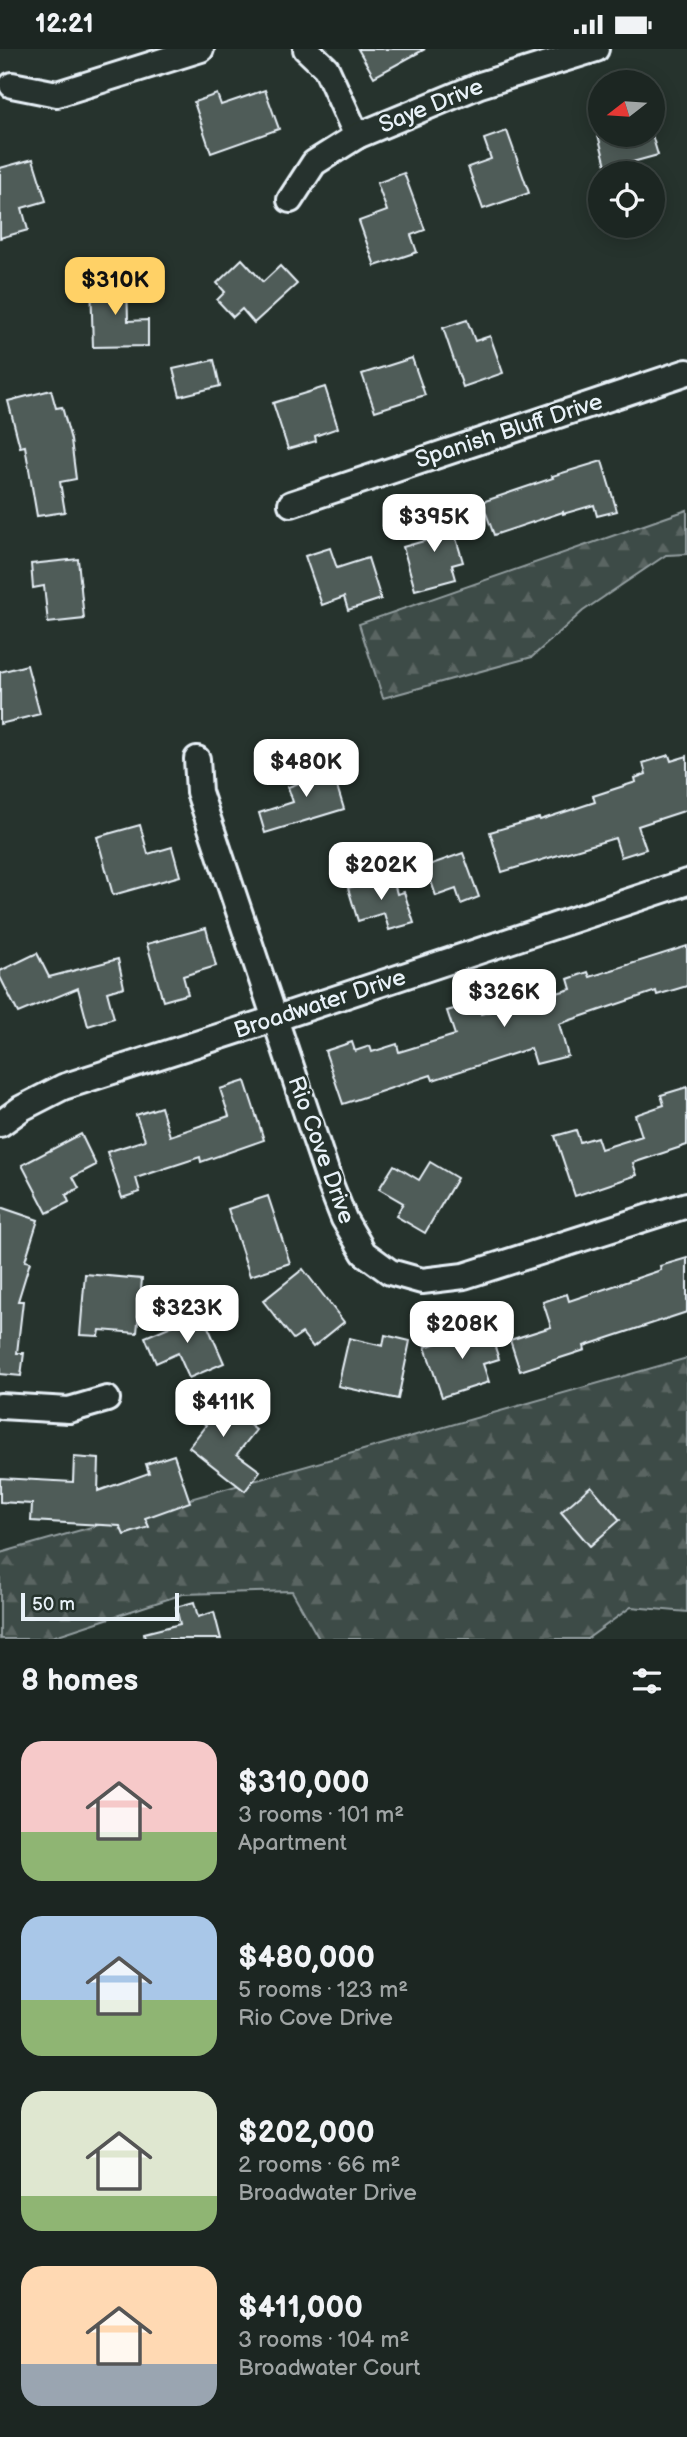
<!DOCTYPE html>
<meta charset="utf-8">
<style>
body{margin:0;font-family:"Balsamiq Sans",sans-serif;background:#29322f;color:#f1f3f6;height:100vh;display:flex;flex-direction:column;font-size:26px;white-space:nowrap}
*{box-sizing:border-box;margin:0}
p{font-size:23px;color:#a0a5a5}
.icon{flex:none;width:38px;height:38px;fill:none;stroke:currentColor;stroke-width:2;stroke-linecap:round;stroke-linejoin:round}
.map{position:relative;height:1590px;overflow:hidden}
.side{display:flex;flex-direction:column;background:#1c2622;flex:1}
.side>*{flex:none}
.needle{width:46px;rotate:253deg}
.buttons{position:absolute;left:588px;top:21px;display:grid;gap:14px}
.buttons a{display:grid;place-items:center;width:77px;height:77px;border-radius:50%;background:#1c2622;box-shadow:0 4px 18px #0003,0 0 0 2px #3a4340;font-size:35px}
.scale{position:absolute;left:21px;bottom:18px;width:158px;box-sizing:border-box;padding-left:7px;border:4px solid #e8f1f8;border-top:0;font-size:19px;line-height:24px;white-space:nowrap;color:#e8f1f8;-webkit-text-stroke:5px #26332d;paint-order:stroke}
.price{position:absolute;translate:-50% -60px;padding:0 16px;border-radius:14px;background:#fff;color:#222;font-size:23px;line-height:46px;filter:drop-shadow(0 2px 4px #0008)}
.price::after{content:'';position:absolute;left:50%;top:42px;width:21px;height:16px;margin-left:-10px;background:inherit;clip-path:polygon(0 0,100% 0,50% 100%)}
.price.active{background:#ffd166;color:#111}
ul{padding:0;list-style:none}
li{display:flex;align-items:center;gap:21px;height:175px;padding:0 21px}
li span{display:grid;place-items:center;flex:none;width:196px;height:140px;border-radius:21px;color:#555}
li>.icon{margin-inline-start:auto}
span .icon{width:84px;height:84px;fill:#fffc;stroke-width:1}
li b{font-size:30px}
h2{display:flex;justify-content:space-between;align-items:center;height:84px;padding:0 21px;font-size:30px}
.status{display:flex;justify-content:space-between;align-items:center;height:49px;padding:0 35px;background:#1c2622;direction:ltr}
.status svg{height:19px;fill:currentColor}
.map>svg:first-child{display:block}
</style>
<div class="status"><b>12:21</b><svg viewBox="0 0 49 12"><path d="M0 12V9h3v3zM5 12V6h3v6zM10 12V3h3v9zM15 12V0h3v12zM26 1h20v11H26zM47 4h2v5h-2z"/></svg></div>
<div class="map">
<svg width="687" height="1590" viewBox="0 0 687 1590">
<defs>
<pattern id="forest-firs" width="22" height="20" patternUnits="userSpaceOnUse" patternTransform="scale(1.75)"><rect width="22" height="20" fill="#3e4b47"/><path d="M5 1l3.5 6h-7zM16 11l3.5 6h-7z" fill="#5a6562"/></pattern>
</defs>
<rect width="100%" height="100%" fill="#26332d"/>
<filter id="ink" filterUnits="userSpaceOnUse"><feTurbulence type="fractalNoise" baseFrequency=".0143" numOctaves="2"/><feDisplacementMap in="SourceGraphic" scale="14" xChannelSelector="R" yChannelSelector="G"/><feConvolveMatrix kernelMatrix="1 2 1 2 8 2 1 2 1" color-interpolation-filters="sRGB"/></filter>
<g filter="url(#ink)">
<!-- forest -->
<g fill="url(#forest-firs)" stroke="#939ea0" stroke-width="2">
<path d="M 687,461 L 687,505 L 666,506 L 583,562 L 532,608 L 383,649 L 359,575 Z"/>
<path d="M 687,1309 L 687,1563 L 631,1558 L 587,1590 L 319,1590 L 292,1542 L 183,1545 L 46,1590 L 0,1590 L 0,1504 Z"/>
</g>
<!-- building -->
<g fill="#505c59" stroke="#e8f1f8" stroke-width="2">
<path d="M 358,0 L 425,0 L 374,28 Z"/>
<path d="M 265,41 L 279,80 L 211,104 L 194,53 L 217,45 L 221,56 Z"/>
<path d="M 507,82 L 529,144 L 483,160 L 468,118 L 491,110 L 484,90 Z"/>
<path d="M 598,86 L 652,86 L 658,106 L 607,120 Z"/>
<path d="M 33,110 L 46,152 L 22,159 L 28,181 L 0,189 L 0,119 Z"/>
<path d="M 404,124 L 425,181 L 411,186 L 417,203 L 375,217 L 359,172 L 387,162 L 377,134 Z"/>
<path d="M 242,210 L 263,233 L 280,217 L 297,235 L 254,274 L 242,260 L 233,268 L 217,251 L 225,243 L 217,234 Z"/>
<path d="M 127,232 L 128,272 L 148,271 L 148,297 L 93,298 L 91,233 Z"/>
<path d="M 467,271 L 475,292 L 490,287 L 503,324 L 463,338 L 443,279 Z"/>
<path d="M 412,309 L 425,346 L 375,362 L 362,325 Z"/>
<path d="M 214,311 L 220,337 L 180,347 L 173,320 Z"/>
<path d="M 325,338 L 338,379 L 315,387 L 316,392 L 288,400 L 273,354 Z"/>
<path d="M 51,341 L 56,359 L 62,358 L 71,391 L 76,430 L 60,433 L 65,463 L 37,467 L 25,397 L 20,398 L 8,352 Z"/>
<path d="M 602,412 L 617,462 L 597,467 L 594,456 L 563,465 L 563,463 L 494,486 L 482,453 L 553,429 L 552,427 Z"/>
<path d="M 448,462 L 463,513 L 452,516 L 456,530 L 415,541 L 403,498 L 431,490 L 425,469 Z"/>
<path d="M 330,499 L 337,519 L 368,509 L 381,550 L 348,561 L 344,548 L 322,556 L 305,507 Z"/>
<path d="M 78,510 L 84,570 L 48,574 L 44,537 L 33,539 L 31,515 Z"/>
<path d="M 27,616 L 40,665 L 0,675 L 0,623 Z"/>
<path d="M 669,706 L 671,712 L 687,707 L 687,761 L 638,777 L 646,800 L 621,808 L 615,789 L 502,823 L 490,783 L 539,769 L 540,771 L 595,753 L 593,747 L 636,733 L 635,729 L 646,725 L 643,714 Z"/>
<path d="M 329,711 L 344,760 L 265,784 L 259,764 L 293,753 L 288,738 L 299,734 L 295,721 Z"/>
<path d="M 140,776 L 148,805 L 172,798 L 180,827 L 113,846 L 97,788 Z"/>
<path d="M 463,804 L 479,848 L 461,855 L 456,840 L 436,847 L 426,817 Z"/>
<path d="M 392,826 L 397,845 L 404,843 L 414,874 L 389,881 L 384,864 L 358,872 L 348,839 Z"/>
<path d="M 206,879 L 216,917 L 183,927 L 188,945 L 163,952 L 147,895 Z"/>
<path d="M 687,897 L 687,937 L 657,946 L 656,942 L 559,975 L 568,1007 L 536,1015 L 531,999 L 433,1031 L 431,1026 L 343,1055 L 325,1002 L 352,993 L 355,1002 L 370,997 L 372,1003 L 397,995 L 399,1003 L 455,986 L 447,962 L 477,953 L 481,965 L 571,940 L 568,930 L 588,923 L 590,928 Z"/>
<path d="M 37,904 L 49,928 L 118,910 L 124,938 L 107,943 L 114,969 L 88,977 L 78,939 L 18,964 L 0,928 L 0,922 Z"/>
<path d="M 245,1032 L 264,1091 L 201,1113 L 200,1108 L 136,1129 L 140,1143 L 122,1149 L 107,1103 L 145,1091 L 136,1066 L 161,1058 L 170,1087 L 229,1067 L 220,1040 Z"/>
<path d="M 687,1038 L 687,1096 L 633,1114 L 637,1126 L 575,1147 L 555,1087 L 576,1081 L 580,1093 L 597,1088 L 601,1100 L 642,1087 L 635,1066 L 664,1056 L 661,1046 Z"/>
<path d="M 81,1085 L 96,1116 L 73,1128 L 79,1139 L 66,1146 L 69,1153 L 47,1164 L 22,1116 Z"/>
<path d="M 430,1113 L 457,1129 L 425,1184 L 396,1167 L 403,1154 L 379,1140 L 394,1116 L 419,1131 Z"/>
<path d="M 268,1147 L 290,1214 L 250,1227 L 228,1160 Z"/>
<path d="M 0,1158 L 38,1171 L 25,1212 L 30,1213 L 18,1252 L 23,1252 L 17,1304 L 24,1304 L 21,1327 L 0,1325 Z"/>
<path d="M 687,1209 L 687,1263 L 584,1297 L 585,1301 L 520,1322 L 510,1291 L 551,1278 L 543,1253 L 567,1245 L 569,1252 L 661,1221 L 660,1217 Z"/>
<path d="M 303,1220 L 344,1273 L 313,1298 L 302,1284 L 293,1290 L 263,1252 Z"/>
<path d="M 85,1225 L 142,1230 L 137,1284 L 100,1281 L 99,1287 L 80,1286 Z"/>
<path d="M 202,1264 L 224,1314 L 189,1329 L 178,1304 L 156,1314 L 145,1288 Z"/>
<path d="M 488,1277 L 499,1310 L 483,1315 L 489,1333 L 442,1348 L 425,1298 Z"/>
<path d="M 385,1286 L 410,1292 L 398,1350 L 338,1337 L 349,1289 L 383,1297 Z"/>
<path d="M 203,1340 L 256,1381 L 237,1405 L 260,1422 L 245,1442 L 189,1398 L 206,1376 L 187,1361 Z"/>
<path d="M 174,1406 L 190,1453 L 145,1469 L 149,1478 L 124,1486 L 120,1477 L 31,1472 L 32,1455 L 0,1453 L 0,1429 L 73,1433 L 74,1408 L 99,1410 L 98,1442 L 149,1424 L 146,1415 Z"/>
<path d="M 591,1437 L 620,1471 L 590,1497 L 561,1463 Z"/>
<path d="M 194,1553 L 198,1568 L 214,1563 L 221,1590 L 145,1590 L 144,1584 L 180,1575 L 176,1558 Z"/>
</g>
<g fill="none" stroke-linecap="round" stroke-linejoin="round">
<defs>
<g id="street">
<path d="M 306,0 L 326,19 L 357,87"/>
<path d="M 12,36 L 57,45 L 201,0"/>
<path d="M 290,151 L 314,114 L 357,87 L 480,36 L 596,0"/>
<path d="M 291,455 L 687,323"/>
<path d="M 197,710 L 199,743 L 331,1137 L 344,1170 L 364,1204 L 390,1223 L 422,1232 L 464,1227 L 687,1156"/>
<path d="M 0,1075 L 22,1059 L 63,1038 L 274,970 L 687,833"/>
<path d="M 0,1357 L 69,1361 L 107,1350"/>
</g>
</defs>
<!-- street casing -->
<use href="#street" stroke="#e8f1f8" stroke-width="30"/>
<!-- street -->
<use href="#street" stroke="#26332d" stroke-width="24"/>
</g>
</g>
<g text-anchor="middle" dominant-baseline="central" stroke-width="5" stroke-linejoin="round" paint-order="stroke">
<!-- street labels -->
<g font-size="23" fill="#e8f1f8" stroke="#26332d">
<text transform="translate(431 57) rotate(-22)">Saye Drive</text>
<text transform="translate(509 382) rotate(-18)">Spanish Bluff Drive</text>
<text transform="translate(320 955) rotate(-18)">Broadwater Drive</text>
<text transform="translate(321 1101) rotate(70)">Rio Cove Drive</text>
</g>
</g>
</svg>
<div class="buttons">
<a><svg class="needle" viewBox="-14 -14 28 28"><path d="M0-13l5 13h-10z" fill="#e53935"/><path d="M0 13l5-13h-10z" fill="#a0a5a5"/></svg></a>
<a><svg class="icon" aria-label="locate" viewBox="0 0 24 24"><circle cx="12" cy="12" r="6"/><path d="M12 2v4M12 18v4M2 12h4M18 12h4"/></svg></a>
</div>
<div class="scale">50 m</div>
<b class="price active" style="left:115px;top:268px">$310K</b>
<b class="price" style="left:434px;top:505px">$395K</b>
<b class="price" style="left:306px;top:750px">$480K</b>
<b class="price" style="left:381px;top:853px">$202K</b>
<b class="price" style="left:504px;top:980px">$326K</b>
<b class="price" style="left:187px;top:1296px">$323K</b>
<b class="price" style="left:462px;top:1312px">$208K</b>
<b class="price" style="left:223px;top:1390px">$411K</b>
</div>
<section class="side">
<h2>8 homes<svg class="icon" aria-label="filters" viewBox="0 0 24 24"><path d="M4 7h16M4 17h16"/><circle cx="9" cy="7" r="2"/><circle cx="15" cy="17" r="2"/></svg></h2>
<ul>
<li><span style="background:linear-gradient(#f6c9c9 65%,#8fb573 0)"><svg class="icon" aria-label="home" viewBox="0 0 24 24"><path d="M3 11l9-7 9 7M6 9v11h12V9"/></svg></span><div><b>$310,000</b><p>3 rooms · 101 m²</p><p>Apartment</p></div></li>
<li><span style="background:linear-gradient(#a9c7e8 60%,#8fb573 0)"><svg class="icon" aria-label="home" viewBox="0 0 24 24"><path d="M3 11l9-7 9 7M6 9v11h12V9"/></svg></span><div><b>$480,000</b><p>5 rooms · 123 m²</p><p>Rio Cove Drive</p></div></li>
<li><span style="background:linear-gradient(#dfe7d0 75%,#8fb573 0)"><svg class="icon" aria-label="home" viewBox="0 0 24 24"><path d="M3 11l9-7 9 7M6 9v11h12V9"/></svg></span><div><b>$202,000</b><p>2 rooms · 66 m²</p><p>Broadwater Drive</p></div></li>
<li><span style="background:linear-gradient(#ffd9b3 70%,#9aa5b1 0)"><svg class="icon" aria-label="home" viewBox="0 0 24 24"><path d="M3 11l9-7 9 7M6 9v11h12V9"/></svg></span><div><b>$411,000</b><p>3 rooms · 104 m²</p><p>Broadwater Court</p></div></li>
</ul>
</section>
